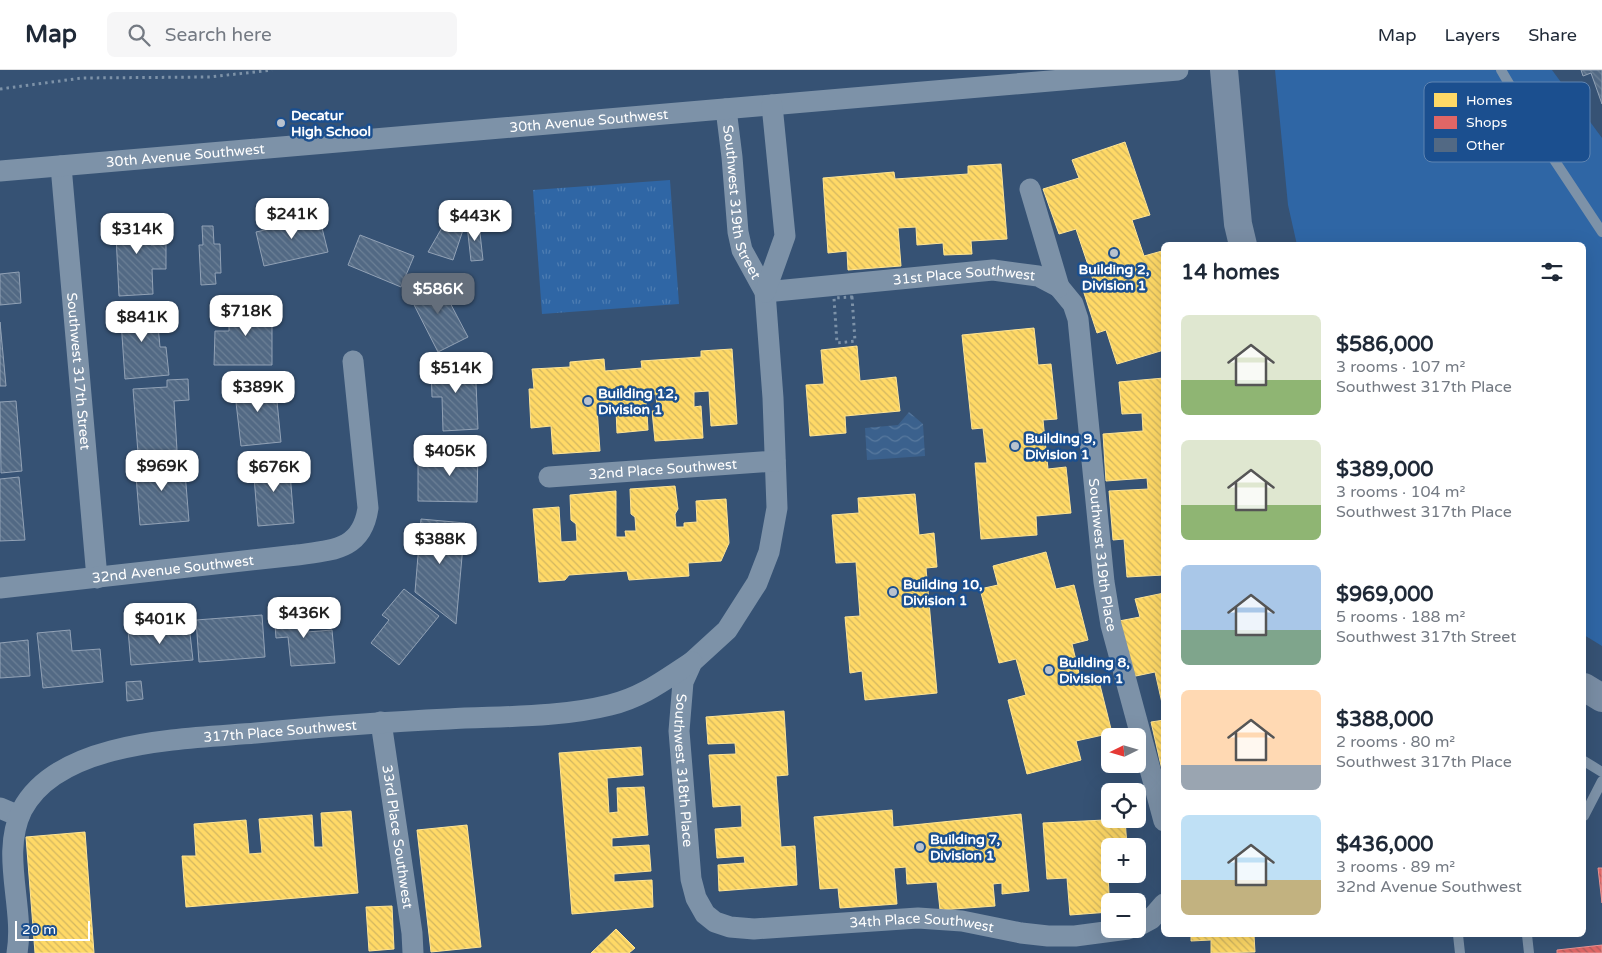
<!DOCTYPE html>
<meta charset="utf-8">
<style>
body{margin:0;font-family:"Varela Round",sans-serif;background:#f6f6f7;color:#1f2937;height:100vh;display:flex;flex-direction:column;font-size:19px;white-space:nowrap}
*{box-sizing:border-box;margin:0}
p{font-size:16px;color:#747a83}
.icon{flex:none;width:28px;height:28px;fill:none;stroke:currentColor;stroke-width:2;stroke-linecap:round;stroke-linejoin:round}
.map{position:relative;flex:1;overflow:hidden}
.panel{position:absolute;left:1161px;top:172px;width:425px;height:695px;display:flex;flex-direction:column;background:#fff;border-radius:8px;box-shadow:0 5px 20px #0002}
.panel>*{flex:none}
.needle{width:32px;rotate:265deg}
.buttons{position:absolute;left:1101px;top:658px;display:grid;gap:10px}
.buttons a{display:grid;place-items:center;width:45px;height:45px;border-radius:8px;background:#fff;box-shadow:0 5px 20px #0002;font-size:25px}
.scale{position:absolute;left:15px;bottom:12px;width:75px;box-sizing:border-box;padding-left:5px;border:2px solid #fff;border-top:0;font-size:14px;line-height:18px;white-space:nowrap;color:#fff;-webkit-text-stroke:4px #1b4f8f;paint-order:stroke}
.price{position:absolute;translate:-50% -42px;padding:0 11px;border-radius:10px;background:#fff;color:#222;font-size:16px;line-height:32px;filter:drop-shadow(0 1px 2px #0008)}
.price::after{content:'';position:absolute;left:50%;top:30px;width:15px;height:11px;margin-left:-8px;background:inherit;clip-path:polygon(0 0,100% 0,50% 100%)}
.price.current{background:#646e7b;color:#fff}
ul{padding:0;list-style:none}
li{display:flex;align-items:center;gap:15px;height:125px;padding:0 20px}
li span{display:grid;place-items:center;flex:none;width:140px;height:100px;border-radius:8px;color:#555}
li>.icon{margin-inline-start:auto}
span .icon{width:60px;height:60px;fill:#fffc;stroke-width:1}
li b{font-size:21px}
h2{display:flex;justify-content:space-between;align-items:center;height:60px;padding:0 20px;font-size:21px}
header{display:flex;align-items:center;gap:30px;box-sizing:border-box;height:70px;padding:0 25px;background:#fff;border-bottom:1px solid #e0e1e3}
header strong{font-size:24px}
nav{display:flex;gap:28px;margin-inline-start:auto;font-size:18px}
.search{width:350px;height:45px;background:#f6f6f7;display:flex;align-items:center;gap:12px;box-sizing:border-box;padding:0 18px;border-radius:8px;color:#747a83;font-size:19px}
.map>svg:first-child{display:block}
</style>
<header>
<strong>Map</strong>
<div class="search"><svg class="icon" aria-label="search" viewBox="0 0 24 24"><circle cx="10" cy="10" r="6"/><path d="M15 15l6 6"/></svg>Search here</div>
<nav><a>Map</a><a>Layers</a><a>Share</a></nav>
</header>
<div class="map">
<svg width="1602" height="883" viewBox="0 0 1602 883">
<defs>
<pattern id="park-tufts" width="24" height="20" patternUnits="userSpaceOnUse" patternTransform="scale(1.25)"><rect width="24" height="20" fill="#2f66a5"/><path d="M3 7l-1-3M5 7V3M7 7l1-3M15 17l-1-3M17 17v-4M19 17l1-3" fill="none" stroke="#4e7db2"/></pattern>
<pattern id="water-waves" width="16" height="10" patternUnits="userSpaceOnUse" patternTransform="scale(1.25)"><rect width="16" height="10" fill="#3b618d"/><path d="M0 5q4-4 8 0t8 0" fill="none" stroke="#58799e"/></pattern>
<pattern id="homes-back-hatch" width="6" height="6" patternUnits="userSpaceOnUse" patternTransform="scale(1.25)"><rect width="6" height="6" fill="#ffd966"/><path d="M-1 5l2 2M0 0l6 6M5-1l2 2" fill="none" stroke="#d2b660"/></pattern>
<pattern id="shops-back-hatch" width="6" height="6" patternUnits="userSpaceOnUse" patternTransform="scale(1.25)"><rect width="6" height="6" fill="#e06666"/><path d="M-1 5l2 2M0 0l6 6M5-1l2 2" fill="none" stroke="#ac5d5d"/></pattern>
<pattern id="building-back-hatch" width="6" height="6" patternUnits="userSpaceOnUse" patternTransform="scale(1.25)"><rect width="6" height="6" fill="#526984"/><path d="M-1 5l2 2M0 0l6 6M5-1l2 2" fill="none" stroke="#6c8096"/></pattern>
</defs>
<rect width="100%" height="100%" fill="#365274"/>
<!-- grass -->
<path fill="#2f66a5" d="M 1275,0 L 1552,0 L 1602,68 L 1602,576 L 1584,565 L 1584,175 L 1297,175 L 1288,135 Z"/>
<!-- park -->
<path fill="url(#park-tufts)" d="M 670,110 L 679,234 L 542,244 L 533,120 Z"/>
<!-- water -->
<path fill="url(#water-waves)" d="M 909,342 L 923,354 L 925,386 L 867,390 L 865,358 L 898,355 Z"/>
<!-- homes -->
<g fill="url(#homes-back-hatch)" stroke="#ffe494">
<path d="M 1125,72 L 1150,145 L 1132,150 L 1144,186 L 1162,181 L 1164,186 L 1164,280 L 1117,294 L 1106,260 L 1097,263 L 1082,217 L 1094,213 L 1076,159 L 1059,164 L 1043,119 L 1079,108 L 1072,90 Z"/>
<path d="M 1001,94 L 1007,169 L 971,171 L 972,184 L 944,185 L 943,173 L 917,175 L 916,157 L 898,158 L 901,196 L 848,200 L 847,181 L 828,183 L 823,108 L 894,102 L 895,109 L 968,104 L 968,96 Z"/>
<path d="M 1034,258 L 1038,295 L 1051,294 L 1057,349 L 1043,350 L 1048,399 L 1066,397 L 1071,443 L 1036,446 L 1037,465 L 981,469 L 975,393 L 987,393 L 983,358 L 972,359 L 962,265 Z"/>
<path d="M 857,276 L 860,311 L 896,307 L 900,341 L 845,346 L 846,363 L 810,366 L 806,315 L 824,314 L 821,280 Z"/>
<path d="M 732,279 L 737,354 L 711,356 L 709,321 L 694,322 L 694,337 L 701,336 L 703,368 L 655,371 L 652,341 L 657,341 L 656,324 L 646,325 L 648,360 L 617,363 L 616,340 L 603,341 L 603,337 L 597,338 L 600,381 L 553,384 L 551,356 L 531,358 L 529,319 L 534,319 L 532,299 L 570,297 L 570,292 L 604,289 L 605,301 L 642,298 L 641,291 L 701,287 L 701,281 Z"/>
<path d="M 1164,308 L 1164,505 L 1127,507 L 1124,469 L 1113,470 L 1109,421 L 1148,419 L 1147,408 L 1106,411 L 1103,364 L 1143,361 L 1142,343 L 1122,344 L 1119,312 Z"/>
<path d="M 675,416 L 678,439 L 675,444 L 676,457 L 684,457 L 684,453 L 697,452 L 696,431 L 726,429 L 729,473 L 721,491 L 688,493 L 689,506 L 629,510 L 627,501 L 569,505 L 565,510 L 539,512 L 533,439 L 559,437 L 561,472 L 577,471 L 576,454 L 571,450 L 570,425 L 616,421 L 616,467 L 626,467 L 625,461 L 636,461 L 635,447 L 631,444 L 630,419 Z"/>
<path d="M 915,424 L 919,465 L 934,463 L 937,497 L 926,498 L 937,623 L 865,630 L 862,601 L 850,603 L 845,547 L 860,546 L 856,492 L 836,493 L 832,445 L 859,443 L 858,428 Z"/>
<path d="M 1046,482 L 1056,519 L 1074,515 L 1088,570 L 1072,574 L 1081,611 L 1098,607 L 1112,663 L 1076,671 L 1081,690 L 1027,704 L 1008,630 L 1026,625 L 1016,589 L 999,593 L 980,519 L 998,515 L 993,496 Z"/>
<path d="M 1164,523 L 1164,642 L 1155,602 L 1131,607 L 1119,551 L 1140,547 L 1135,529 Z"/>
<path d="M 784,641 L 788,705 L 776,706 L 781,777 L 795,776 L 797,815 L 719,821 L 718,795 L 745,793 L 744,786 L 717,788 L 715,759 L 742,757 L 741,735 L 713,737 L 709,685 L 736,684 L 735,673 L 708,674 L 706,647 Z"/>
<path d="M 1164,650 L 1164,700 L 1162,700 L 1151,652 Z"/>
<path d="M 641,677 L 643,705 L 607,708 L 609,743 L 618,742 L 617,718 L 644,717 L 648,765 L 612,768 L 612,777 L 649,775 L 651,801 L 614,804 L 614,812 L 652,810 L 653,837 L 572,844 L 559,683 Z"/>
<path d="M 892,740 L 893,757 L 1021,744 L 1029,821 L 1002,824 L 1002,813 L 993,814 L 995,836 L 940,840 L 937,812 L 907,814 L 906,797 L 894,798 L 897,834 L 840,838 L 838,818 L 820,819 L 814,747 Z"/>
<path d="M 351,741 L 358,823 L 186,837 L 182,786 L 196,786 L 194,754 L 246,750 L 249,784 L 262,783 L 259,749 L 312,745 L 314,777 L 323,777 L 321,743 Z"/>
<path d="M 1125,749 L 1127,776 L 1110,776 L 1110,804 L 1129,804 L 1108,805 L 1110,842 L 1070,845 L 1067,808 L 1047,809 L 1043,753 Z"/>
<path d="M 467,755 L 481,877 L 431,882 L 417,760 Z"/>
<path d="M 85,762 L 94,883 L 35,883 L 26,767 Z"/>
<path d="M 392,836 L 394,879 L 369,881 L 366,837 Z"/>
<path d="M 616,859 L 635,878 L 629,883 L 591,883 Z"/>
<path d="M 1191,865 L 1254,865 L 1255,882 L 1211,883 L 1211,870 L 1191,871 Z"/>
</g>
<!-- shops -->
<g fill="url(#shops-back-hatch)" stroke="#e99494">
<path d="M 1598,798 L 1602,798 L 1602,833 Z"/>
<path d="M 1602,875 L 1602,883 L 1557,883 L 1557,880 Z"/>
</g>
<!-- building -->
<g fill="url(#building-back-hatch)" stroke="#92a2b6">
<path d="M 1581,0 L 1602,0 L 1602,34 L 1591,3 L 1583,6 Z"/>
<path d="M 302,141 L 304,149 L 319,146 L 328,182 L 264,196 L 256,162 L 291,154 L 289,144 Z"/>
<path d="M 151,144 L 151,175 L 166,174 L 166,199 L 152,199 L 153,224 L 119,226 L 115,145 Z"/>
<path d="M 447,149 L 465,154 L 453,190 L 428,182 Z"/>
<path d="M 479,154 L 483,190 L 471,191 L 467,155 Z"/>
<path d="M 202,156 L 213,156 L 214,174 L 220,174 L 221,203 L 215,203 L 216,214 L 201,215 L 199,175 L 203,175 Z"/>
<path d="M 360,165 L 414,186 L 401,217 L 348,195 Z"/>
<path d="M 19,202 L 21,233 L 0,235 L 0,204 Z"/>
<path d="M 437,208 L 468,267 L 438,282 L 408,223 Z"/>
<path d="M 156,234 L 160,277 L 166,277 L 169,305 L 125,309 L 120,237 Z"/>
<path d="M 229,234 L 272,234 L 272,295 L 214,295 L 215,261 L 229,261 Z"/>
<path d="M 0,252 L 6,316 L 0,316 Z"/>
<path d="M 475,291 L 478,359 L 443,361 L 442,327 L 432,327 L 431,293 Z"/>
<path d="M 188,309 L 189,330 L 174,331 L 177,380 L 138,383 L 133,319 L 167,317 L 167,310 Z"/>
<path d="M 275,311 L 281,372 L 241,376 L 234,315 Z"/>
<path d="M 16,331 L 22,401 L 1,403 L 0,332 Z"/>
<path d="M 438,377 L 478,378 L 477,432 L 418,431 L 418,395 L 438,395 Z"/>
<path d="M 184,390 L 189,451 L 140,455 L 135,394 Z"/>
<path d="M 289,390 L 294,453 L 258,456 L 253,394 Z"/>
<path d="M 19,407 L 25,470 L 0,471 L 0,409 Z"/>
<path d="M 421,449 L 465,453 L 456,554 L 415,522 Z"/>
<path d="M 404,519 L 439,546 L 399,595 L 371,573 L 389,550 L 382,545 Z"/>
<path d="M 305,539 L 307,562 L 332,560 L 335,593 L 291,596 L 288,567 L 276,568 L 274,541 Z"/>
<path d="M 262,545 L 265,587 L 199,592 L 196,550 Z"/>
<path d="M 189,555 L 193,590 L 131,595 L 128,560 Z"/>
<path d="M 70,560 L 72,581 L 100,579 L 103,612 L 43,618 L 37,563 Z"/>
<path d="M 28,570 L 30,606 L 0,608 L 0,573 Z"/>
<path d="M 141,611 L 143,629 L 127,631 L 126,612 Z"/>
</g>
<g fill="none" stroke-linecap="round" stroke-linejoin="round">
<!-- path -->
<g stroke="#7d92a8" stroke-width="3" stroke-dasharray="2.5 4" stroke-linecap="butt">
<path d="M 0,19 L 82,8 L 210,7 L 272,0"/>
<path d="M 852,227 L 855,271 L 837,273 L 834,228 Z"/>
</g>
<!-- lane -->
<g stroke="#7d92a8" stroke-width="10">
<path d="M 1501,0 L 1549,82 L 1602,162"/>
<path d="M 1584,691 L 1602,702"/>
<path d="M 1584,746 L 1602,711"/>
<path d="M 1458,865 L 1460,883"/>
<path d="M 1527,865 L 1529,883"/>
</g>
<!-- street -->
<g stroke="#7d92a8" stroke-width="21">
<path id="s1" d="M 726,39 L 732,87 L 738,162 L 742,180 L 765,222 L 773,328 L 777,438 L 769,482 L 757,513 L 727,560 L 692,592 L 683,612 L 679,661 L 691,809 L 696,828 L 705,844 L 715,852 L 730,857 L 754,859 L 918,848 L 962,851 L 1021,863 L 1048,866 L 1075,866 L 1128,859"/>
<path id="s2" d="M 61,96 L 97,508"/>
<path id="s3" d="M 0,101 L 1178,0"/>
<path id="s4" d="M 1059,217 L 1073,234 L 1078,249 L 1104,512 L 1111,555 L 1164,751"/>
<path id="s5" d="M 765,222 L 993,200 L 1038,206 L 1059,217 L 1030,119"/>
<path d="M 765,222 L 785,166 L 772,35"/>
<path id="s6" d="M 549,407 L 775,391"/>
<path id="s7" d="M 0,518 L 297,485 C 333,480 362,480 368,438 L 353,291"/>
<path id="s8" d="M 381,652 L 412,863 L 413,883"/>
<path d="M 0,738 L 19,746"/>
<path d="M 1138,856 L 1151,849 L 1164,834"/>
<path id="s9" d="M 17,883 C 25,836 0,785 22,740 C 59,669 188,669 256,663 C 320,657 384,652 448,649 C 501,646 558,648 610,635 C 643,627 664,610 692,592"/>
</g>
<!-- secondary -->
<g stroke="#798da4" stroke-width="28">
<path d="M 1224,0 L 1238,154 L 1243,175"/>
<path d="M 1584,617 L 1602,628"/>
</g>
</g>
<!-- markers -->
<g fill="#b9c2ce" stroke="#1b4f8f" stroke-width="2">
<circle cx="281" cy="53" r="5"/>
<circle cx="1114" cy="183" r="5"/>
<circle cx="588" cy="331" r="5"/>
<circle cx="1015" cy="376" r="5"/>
<circle cx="893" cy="522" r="5"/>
<circle cx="1049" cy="600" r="5"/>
<circle cx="920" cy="777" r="5"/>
</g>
<g text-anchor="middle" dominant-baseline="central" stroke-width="5" stroke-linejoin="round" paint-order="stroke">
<!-- poi labels -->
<g font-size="14" font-weight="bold" fill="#fff" stroke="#1b4f8f" text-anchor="start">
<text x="291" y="45">Decatur<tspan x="291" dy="16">High School</tspan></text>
<text x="1114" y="199" text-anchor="middle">Building 2,<tspan x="1114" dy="16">Division 1</tspan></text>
<text x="598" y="323">Building 12,<tspan x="598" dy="16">Division 1</tspan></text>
<text x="1025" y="368">Building 9,<tspan x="1025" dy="16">Division 1</tspan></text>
<text x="903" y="514">Building 10,<tspan x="903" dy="16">Division 1</tspan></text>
<text x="1059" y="592">Building 8,<tspan x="1059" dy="16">Division 1</tspan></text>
<text x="930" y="769">Building 7,<tspan x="930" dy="16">Division 1</tspan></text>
</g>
<!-- street labels -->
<g font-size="14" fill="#fff" stroke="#1b4f8f">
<text stroke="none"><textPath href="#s3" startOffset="591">30th Avenue Southwest</textPath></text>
<text stroke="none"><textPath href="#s3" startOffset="186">30th Avenue Southwest</textPath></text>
<text stroke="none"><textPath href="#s1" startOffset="95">Southwest 319th Street</textPath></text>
<text stroke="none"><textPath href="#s5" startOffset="200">31st Place Southwest</textPath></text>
<text stroke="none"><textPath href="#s2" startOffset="206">Southwest 317th Street</textPath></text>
<text stroke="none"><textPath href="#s6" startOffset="114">32nd Place Southwest</textPath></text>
<text stroke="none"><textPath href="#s4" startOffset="275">Southwest 319th Place</textPath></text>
<text stroke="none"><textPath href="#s7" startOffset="174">32nd Avenue Southwest</textPath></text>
<text stroke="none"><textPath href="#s9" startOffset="425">317th Place Southwest</textPath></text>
<text stroke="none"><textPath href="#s1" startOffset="698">Southwest 318th Place</textPath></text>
<text stroke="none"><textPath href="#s8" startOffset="116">33rd Place Southwest</textPath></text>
<text stroke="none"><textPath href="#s1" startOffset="1066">34th Place Southwest</textPath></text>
</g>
</g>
<!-- legend -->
<rect x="1424" y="12" width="166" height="80" rx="8" fill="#1b4f8f" stroke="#5f84b1" stroke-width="1"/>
<rect x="1434" y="23" width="23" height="14" fill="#ffd966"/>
<rect x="1434" y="46" width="23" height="13" fill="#e06666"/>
<rect x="1434" y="68" width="23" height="14" fill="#526984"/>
<g font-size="14" fill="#fff">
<text x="1466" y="35">Homes</text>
<text x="1466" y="57">Shops</text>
<text x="1466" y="80">Other</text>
</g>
</svg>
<div class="buttons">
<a><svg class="needle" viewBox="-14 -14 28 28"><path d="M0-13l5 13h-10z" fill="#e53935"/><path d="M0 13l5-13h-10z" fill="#747a83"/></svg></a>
<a><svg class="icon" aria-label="locate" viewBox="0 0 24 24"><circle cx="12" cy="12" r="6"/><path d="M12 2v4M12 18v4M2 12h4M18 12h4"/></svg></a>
<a>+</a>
<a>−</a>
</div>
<div class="scale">20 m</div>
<b class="price" style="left:292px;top:170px">$241K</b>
<b class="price" style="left:475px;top:172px">$443K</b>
<b class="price" style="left:137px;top:185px">$314K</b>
<b class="price current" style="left:438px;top:245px">$586K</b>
<b class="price" style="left:246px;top:267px">$718K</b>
<b class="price" style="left:142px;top:273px">$841K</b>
<b class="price" style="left:456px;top:324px">$514K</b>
<b class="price" style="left:258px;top:343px">$389K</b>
<b class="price" style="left:450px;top:407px">$405K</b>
<b class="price" style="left:162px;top:422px">$969K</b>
<b class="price" style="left:274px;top:423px">$676K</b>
<b class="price" style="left:440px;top:495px">$388K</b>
<b class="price" style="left:304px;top:569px">$436K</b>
<b class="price" style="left:160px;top:575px">$401K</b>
<section class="panel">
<h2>14 homes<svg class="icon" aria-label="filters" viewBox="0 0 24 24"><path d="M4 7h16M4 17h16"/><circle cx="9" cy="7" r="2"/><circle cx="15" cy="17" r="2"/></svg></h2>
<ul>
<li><span style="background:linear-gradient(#dfe7d0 65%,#8fb573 0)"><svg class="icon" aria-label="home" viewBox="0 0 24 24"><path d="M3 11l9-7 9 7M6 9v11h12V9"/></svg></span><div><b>$586,000</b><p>3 rooms · 107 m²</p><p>Southwest 317th Place</p></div></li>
<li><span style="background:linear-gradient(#dfe7d0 65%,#8fb573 0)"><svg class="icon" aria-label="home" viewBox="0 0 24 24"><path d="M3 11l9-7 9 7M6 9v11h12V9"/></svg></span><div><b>$389,000</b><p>3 rooms · 104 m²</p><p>Southwest 317th Place</p></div></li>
<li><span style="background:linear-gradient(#a9c7e8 65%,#7fa58c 0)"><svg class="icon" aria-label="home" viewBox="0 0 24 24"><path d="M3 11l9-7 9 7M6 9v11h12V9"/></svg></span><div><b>$969,000</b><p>5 rooms · 188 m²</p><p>Southwest 317th Street</p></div></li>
<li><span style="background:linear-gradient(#ffd9b3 75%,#9aa5b1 0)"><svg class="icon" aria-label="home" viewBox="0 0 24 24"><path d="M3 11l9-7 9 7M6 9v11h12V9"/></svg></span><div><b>$388,000</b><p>2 rooms · 80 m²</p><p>Southwest 317th Place</p></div></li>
<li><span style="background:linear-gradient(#bfe0f5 65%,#c2b280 0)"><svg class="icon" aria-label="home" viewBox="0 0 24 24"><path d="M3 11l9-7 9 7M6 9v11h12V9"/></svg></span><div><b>$436,000</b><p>3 rooms · 89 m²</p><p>32nd Avenue Southwest</p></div></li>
</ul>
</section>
</div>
